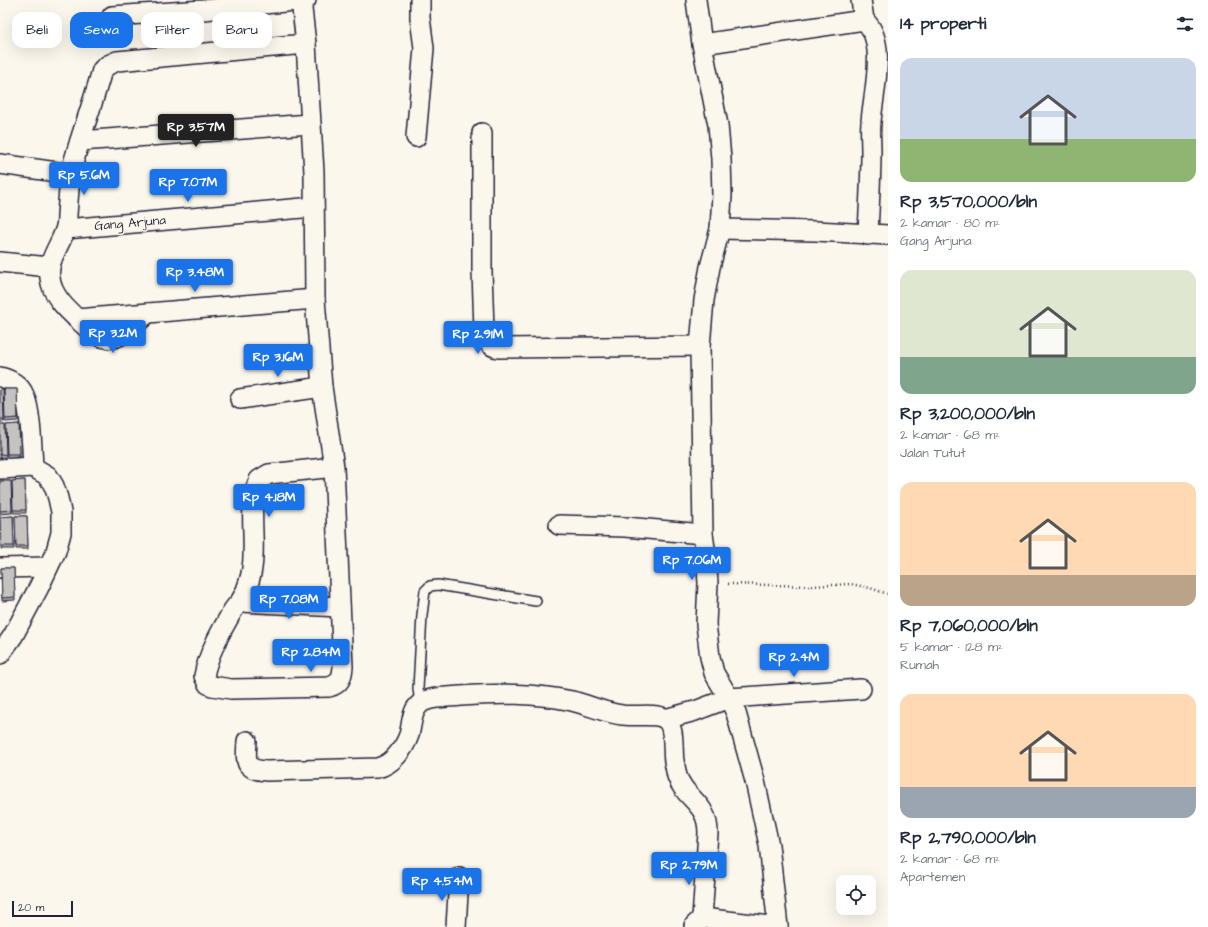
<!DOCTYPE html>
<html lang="id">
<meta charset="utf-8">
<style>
body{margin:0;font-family:"Architects Daughter",sans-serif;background:#f2f2f3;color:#1f2937;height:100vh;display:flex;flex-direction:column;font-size:15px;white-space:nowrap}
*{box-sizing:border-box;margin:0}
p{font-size:13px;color:#747a83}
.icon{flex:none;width:22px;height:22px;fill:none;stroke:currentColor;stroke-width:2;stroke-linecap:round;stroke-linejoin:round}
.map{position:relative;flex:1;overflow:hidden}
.sheet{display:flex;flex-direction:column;background:#fff;width:320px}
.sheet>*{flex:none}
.top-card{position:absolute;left:12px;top:12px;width:380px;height:36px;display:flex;gap:8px}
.controls{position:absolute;left:836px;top:875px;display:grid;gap:8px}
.controls a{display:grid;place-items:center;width:40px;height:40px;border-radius:8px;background:#fff;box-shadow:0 4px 16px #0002;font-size:20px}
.scale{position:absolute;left:12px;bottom:10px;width:61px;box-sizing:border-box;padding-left:4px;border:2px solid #22223b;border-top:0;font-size:11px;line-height:14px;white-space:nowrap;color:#22223b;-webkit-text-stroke:3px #fbf7ec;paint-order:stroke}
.price{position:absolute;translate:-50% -34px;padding:0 9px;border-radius:4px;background:#1a73e8;color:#fff;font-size:13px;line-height:26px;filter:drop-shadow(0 1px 2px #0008)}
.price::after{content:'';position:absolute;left:50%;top:24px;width:12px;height:9px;margin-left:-6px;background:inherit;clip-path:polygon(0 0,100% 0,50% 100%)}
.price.selected{background:#222;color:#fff}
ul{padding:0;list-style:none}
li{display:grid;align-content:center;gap:8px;height:212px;padding:0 12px}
li span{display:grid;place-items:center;height:124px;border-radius:12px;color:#555}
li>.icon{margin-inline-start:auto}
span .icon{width:72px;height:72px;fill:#fffc;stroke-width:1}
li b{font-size:17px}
h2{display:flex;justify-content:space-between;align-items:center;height:48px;padding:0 12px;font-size:17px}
.tag{padding:0 14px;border-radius:12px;background:#fff;box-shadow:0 4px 16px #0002;font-size:14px;line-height:36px}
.tag.selected{background:#1a73e8;color:#fff}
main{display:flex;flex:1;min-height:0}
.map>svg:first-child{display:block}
</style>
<main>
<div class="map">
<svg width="888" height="927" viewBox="0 0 888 927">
<rect width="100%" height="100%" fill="#fbf7ec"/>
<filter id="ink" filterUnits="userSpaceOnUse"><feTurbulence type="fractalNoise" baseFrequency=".025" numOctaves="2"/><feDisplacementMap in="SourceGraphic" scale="8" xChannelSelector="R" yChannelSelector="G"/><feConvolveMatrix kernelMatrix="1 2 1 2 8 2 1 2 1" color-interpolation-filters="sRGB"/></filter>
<g filter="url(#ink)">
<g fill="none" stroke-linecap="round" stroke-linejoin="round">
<defs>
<path id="service" d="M 420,703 L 418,689 L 422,615 L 425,591 L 430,586 L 438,585 L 536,601"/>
<g id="minor">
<path d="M 301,0 L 306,44 L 314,172 L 315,299 L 322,387 L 334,467 L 343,667 C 342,678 340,684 329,687 L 231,689 L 212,686 L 208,684 L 204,676 C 208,654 221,631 232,612 C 234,608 237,605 240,602 C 245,594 249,583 251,574 C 258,545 246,505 259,480 L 269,474 L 334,467"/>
<path d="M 696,0 L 702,44 L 718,125 L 721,159 L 722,195 L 720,229 L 816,231 L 888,235"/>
<path d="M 861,0 L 864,20 C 888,41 873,93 871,122 C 870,132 871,142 871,152 C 871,180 869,207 868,235"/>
<path d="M 112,16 L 203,10 L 306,0"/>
<path d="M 702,44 L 864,20"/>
<path d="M 482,133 L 482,271 L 484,330 C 485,339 489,347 499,348 L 700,346"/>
<path d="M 416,137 L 424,48 L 420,18 L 420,0"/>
<path d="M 80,141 L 310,124"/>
<path d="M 0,164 L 71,174"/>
<path d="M 66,229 L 314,207"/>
<path d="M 720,229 L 710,267 L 704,300 L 700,346 L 703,534 L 706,555 L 708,583 L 706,624 L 710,657 L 714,673 L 729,698 L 736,713 L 755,781 L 769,845 L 778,927"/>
<path d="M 0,262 L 49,267"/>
<path d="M 148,313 C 125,332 113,352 85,326 C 71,313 52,298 50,278 C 47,260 60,246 65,230 C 67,225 67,219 67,215 C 68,201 69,186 71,172 C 74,159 78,147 82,134 C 89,113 96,92 102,70 L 108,65 L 117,61 L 306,44"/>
<path d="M 77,319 L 315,299"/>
<path d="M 0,377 C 10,379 20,385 24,395 C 31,409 32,450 33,467 L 48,476 L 54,486 L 58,498 L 61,512 L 61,533 L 56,551 L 39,587 L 13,636 L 0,654"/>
<path d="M 240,399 L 322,387"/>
<path d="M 0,469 L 33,467"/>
<path d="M 559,525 L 625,527 L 703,534"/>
<path d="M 0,568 L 48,567"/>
<path d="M 240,602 L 340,607"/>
<path d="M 665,719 L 695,711 L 729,698 L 861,689"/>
<path d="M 247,741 C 246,761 243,770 267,771 L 377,768 C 392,765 404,749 409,735 C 412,725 411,711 420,704 C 422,701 428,700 431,699 C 440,697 451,697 461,696 C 500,693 534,693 572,701 C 589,705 605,713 622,715 C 633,717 655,713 664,718 C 676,725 672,750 674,761 C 675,766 676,771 677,776 C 685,800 708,802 708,833 L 702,918"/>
<path d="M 694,926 L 702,918 L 778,927"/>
<path d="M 456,927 L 459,877"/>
</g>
</defs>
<!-- service casing -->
<use href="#service" stroke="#22223b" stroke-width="12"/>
<!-- minor casing -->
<use href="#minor" stroke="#22223b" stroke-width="22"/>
<!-- path -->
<path stroke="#22223b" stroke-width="2.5" stroke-dasharray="1 3" stroke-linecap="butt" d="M 728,584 L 811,586 L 851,584 L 870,588 L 888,594"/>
<!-- service -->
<use href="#service" stroke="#fbf7ec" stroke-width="9"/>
<!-- minor -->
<use href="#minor" stroke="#fbf7ec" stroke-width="19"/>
</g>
<!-- wall -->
<g fill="#aaa7a5" stroke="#22223b">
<path d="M 0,389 L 3,389 L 4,422 L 0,422 Z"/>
<path d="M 4,389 L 17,389 L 18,421 L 5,422 Z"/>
<path d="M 19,424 L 20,457 L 7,457 L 6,425 Z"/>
<path d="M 0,425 L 5,425 L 6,457 L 0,458 Z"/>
<path d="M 25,480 L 26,513 L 13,513 L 12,481 Z"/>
<path d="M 0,481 L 11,481 L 12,513 L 0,514 Z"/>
<path d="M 13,516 L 14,549 L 1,549 L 0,517 Z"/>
<path d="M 15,516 L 27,516 L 28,549 L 16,549 Z"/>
<path d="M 1,568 L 14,568 L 15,600 L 2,601 Z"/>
</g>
<!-- building -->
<g fill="#c6c2c0" stroke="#22223b">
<path d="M 0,389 L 3,389 L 4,419 L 0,419 Z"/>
<path d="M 4,389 L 17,389 L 18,418 L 5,419 Z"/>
<path d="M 19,424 L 20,454 L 7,454 L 6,425 Z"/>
<path d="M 0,425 L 5,425 L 6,454 L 0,455 Z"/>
<path d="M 25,480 L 26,510 L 13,510 L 12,481 Z"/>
<path d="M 0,481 L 11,481 L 12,510 L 0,511 Z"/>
<path d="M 13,516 L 14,546 L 1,546 L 0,517 Z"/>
<path d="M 15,516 L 27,516 L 28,546 L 16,546 Z"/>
<path d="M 1,568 L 14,568 L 15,597 L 2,598 Z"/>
</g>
</g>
<g text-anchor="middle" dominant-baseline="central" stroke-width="3" stroke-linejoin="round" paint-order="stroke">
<!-- street labels -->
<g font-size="13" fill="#22223b" stroke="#fbf7ec">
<text transform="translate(130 223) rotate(-5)">Gang Arjuna</text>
</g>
</g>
</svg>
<div class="controls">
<a><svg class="icon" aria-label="locate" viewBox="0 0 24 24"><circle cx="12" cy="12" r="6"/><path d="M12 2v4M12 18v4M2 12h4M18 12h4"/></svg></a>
</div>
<div class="scale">20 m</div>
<b class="price selected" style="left:196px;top:148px">Rp 3.57M</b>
<b class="price" style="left:84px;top:196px">Rp 5.6M</b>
<b class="price" style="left:188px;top:203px">Rp 7.07M</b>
<b class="price" style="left:195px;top:293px">Rp 3.48M</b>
<b class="price" style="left:113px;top:354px">Rp 3.2M</b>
<b class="price" style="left:478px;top:355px">Rp 2.91M</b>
<b class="price" style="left:278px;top:378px">Rp 3.16M</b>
<b class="price" style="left:269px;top:518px">Rp 4.18M</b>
<b class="price" style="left:692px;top:581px">Rp 7.06M</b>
<b class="price" style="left:289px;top:620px">Rp 7.08M</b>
<b class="price" style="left:311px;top:673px">Rp 2.84M</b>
<b class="price" style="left:794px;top:678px">Rp 2.4M</b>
<b class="price" style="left:689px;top:886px">Rp 2.79M</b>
<b class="price" style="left:442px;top:902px">Rp 4.54M</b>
<div class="top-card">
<a class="tag">Beli</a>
<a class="tag selected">Sewa</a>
<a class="tag">Filter</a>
<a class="tag">Baru</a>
</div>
</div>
<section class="sheet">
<h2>14 properti<svg class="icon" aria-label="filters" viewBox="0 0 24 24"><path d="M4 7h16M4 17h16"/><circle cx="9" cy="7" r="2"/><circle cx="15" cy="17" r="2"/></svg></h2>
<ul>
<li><span style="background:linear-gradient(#c9d6e8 65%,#8fb573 0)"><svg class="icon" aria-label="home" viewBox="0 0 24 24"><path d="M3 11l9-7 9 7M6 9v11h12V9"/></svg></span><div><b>Rp 3,570,000/bln</b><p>2 kamar · 80 m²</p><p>Gang Arjuna</p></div></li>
<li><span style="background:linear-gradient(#dfe7d0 70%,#7fa58c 0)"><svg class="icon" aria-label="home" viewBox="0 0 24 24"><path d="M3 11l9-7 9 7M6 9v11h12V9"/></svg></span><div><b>Rp 3,200,000/bln</b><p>2 kamar · 68 m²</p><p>Jalan Tutut</p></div></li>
<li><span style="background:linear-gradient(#ffd9b3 75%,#b9a48a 0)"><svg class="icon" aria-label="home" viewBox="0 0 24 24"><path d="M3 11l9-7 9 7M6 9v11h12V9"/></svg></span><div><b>Rp 7,060,000/bln</b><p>5 kamar · 128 m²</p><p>Rumah</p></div></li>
<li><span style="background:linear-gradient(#ffd9b3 75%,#9aa5b1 0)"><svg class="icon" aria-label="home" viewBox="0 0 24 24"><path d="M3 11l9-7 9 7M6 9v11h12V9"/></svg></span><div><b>Rp 2,790,000/bln</b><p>2 kamar · 68 m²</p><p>Apartemen</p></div></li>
</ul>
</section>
</main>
